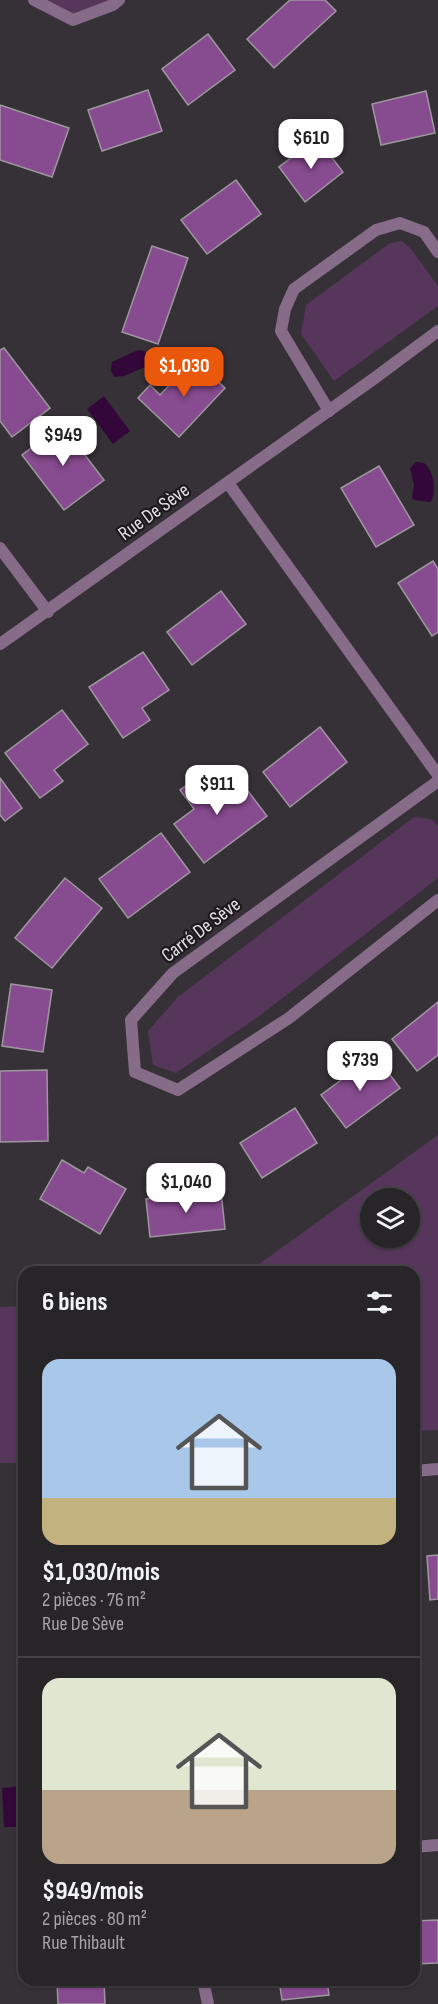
<!DOCTYPE html>
<html lang="fr">
<meta charset="utf-8">
<style>
body{margin:0;font-family:"Sofia Sans Condensed",sans-serif;background:#343135;color:#f1f3f6;height:100vh;display:flex;flex-direction:column;font-size:22px;white-space:nowrap}
*{box-sizing:border-box;margin:0}
p{font-size:20px;color:#a5a5a8}
.icon{flex:none;width:33px;height:33px;fill:none;stroke:currentColor;stroke-width:2;stroke-linecap:round;stroke-linejoin:round}
.map{position:relative;flex:1;overflow:hidden}
.side{position:absolute;left:18px;top:1266px;width:402px;height:720px;display:flex;flex-direction:column;background:#282529;border-radius:18px;box-shadow:0 2px 4px #0004,0 0 0 2px #444246}
.side>*{flex:none}
.fabs{position:absolute;left:360px;top:1188px;display:grid;gap:12px}
.fabs a{display:grid;place-items:center;width:60px;height:60px;border-radius:50%;background:#282529;box-shadow:0 2px 4px #0004,0 0 0 2px #444246;font-size:30px}
.price{position:absolute;translate:-50% -51px;padding:0 14px;border-radius:12px;background:#fff;color:#222;font-size:20px;line-height:39px;filter:drop-shadow(0 2px 3px #0008)}
.price::after{content:'';position:absolute;left:50%;top:36px;width:18px;height:14px;margin-left:-9px;background:inherit;clip-path:polygon(0 0,100% 0,50% 100%)}
.price.active{background:#ea580c;color:#fff}
ul{padding:0;list-style:none}
li{display:grid;align-content:center;gap:12px;height:318px;padding:0 24px}
li+li{border-top:2px solid #444246}
li span{display:grid;place-items:center;height:186px;border-radius:18px;color:#555}
li>.icon{margin-inline-start:auto}
span .icon{width:108px;height:108px;fill:#fffc;stroke-width:1}
li b{font-size:26px}
h2{display:flex;justify-content:space-between;align-items:center;height:72px;padding:0 24px;font-size:26px}
.map>svg:first-child{display:block}
</style>
<div class="map">
<svg width="438" height="2004" viewBox="0 0 438 2004">
<rect width="100%" height="100%" fill="#363137"/>
<!-- green -->
<g fill="#57365c" fill-rule="evenodd">
<path d="M 34,0 L 119,0 L 73,20 Z"/>
<path d="M 402,241 L 411,249 L 438,286 L 438,306 L 334,381 L 301,334 L 306,305 L 390,243 Z"/>
<path d="M 414,817 L 431,819 L 438,826 L 438,878 L 258,1017 L 176,1073 L 153,1065 L 148,1031 L 178,997 Z"/>
<path d="M 438,1135 L 438,1430 L 414,1431 L 414,1272 L 248,1272 ZM 370,1198 L 410,1198 L 410,1238 L 370,1238 Z"/>
<path d="M 24,1306 L 24,1463 L 0,1463 L 0,1307 Z"/>
</g>
<!-- water -->
<g fill="#34073a">
<path d="M 138,350 L 144,351 L 149,355 L 147,366 L 124,376 L 114,377 L 111,371 L 112,362 Z"/>
<path d="M 104,396 L 130,431 L 113,444 L 87,409 Z"/>
<path d="M 416,462 L 424,463 C 434,471 436,489 432,500 L 430,502 L 414,500 L 412,498 L 414,485 L 410,468 Z"/>
<path d="M 24,1786 L 24,1797 L 21,1797 L 23,1827 L 4,1827 L 2,1788 Z"/>
</g>
<!-- building -->
<g fill="#874b8f" stroke="#9e979f" stroke-width="1.5">
<path d="M 290,0 L 325,0 L 336,11 L 274,68 L 247,39 Z"/>
<path d="M 208,34 L 235,70 L 188,105 L 162,69 Z"/>
<path d="M 148,90 L 162,131 L 102,151 L 88,110 Z"/>
<path d="M 426,91 L 435,133 L 381,145 L 372,104 Z"/>
<path d="M 0,105 L 69,128 L 52,177 L 0,160 Z"/>
<path d="M 317,138 L 343,172 L 305,202 L 279,167 Z"/>
<path d="M 236,180 L 261,214 L 207,254 L 181,220 Z"/>
<path d="M 152,246 L 188,258 L 158,344 L 122,332 Z"/>
<path d="M 4,348 L 50,408 L 12,437 L 0,421 L 0,350 Z"/>
<path d="M 194,359 L 225,388 L 179,437 L 138,398 L 150,385 L 160,395 Z"/>
<path d="M 62,425 L 104,480 L 64,510 L 22,455 Z"/>
<path d="M 379,466 L 414,525 L 376,547 L 341,488 Z"/>
<path d="M 433,561 L 438,569 L 438,632 L 432,636 L 398,583 Z"/>
<path d="M 221,591 L 246,624 L 192,665 L 167,632 Z"/>
<path d="M 143,652 L 169,690 L 142,708 L 150,720 L 123,738 L 89,687 Z"/>
<path d="M 62,710 L 88,744 L 54,770 L 63,781 L 40,798 L 5,753 Z"/>
<path d="M 320,727 L 347,762 L 290,807 L 263,772 Z"/>
<path d="M 205,772 L 219,792 L 238,778 L 267,816 L 204,863 L 174,824 L 194,809 L 180,790 Z"/>
<path d="M 0,778 L 22,808 L 5,821 L 0,815 Z"/>
<path d="M 161,833 L 190,872 L 128,918 L 99,879 Z"/>
<path d="M 65,878 L 102,908 L 52,968 L 15,938 Z"/>
<path d="M 11,984 L 52,990 L 43,1052 L 2,1046 Z"/>
<path d="M 438,1002 L 438,1055 L 417,1071 L 392,1039 Z"/>
<path d="M 375,1055 L 400,1088 L 346,1128 L 321,1095 Z"/>
<path d="M 47,1070 L 48,1141 L 0,1142 L 0,1071 Z"/>
<path d="M 295,1108 L 317,1143 L 262,1178 L 240,1143 Z"/>
<path d="M 62,1160 L 84,1173 L 88,1167 L 126,1189 L 100,1234 L 40,1199 Z"/>
<path d="M 221,1191 L 225,1229 L 150,1237 L 146,1199 Z"/>
<path d="M 438,1555 L 438,1599 L 430,1600 L 427,1556 Z"/>
<path d="M 414,1717 L 416,1762 L 414,1762 Z"/>
<path d="M 438,1920 L 438,1963 L 414,1964 L 414,1921 Z"/>
<path d="M 57,1980 L 104,1980 L 105,2004 L 58,2004 Z"/>
<path d="M 279,1980 L 327,1980 L 329,1995 L 282,2000 Z"/>
</g>
<g fill="none" stroke-linecap="round" stroke-linejoin="round">
<!-- minor -->
<g stroke="#876c8a" stroke-width="12">
<path d="M 34,0 L 73,20 L 113,5 L 119,0"/>
<path d="M 329,411 L 281,331 L 285,309 L 294,289 L 376,230 L 400,223 L 424,232 L 438,252"/>
<path d="M 228,483 L 438,775"/>
<path d="M 0,548 L 48,612"/>
<path d="M 0,644 L 372,380 L 438,331"/>
<path d="M 438,781 L 173,973 L 131,1020 L 135,1072 L 178,1090 L 289,1018 L 438,900"/>
<path d="M 414,1471 L 438,1469"/>
<path d="M 414,1847 L 438,1845"/>
<path d="M 203,1980 L 208,2004"/>
</g>
</g>
<g text-anchor="middle" dominant-baseline="central" stroke-width="4.5" stroke-linejoin="round" paint-order="stroke">
<!-- street labels -->
<g font-size="20" fill="#e4e0e4" stroke="#1c1a1d">
<text transform="translate(154 512) rotate(-36)">Rue De Sève</text>
<text transform="translate(201 930) rotate(-37)">Carré De Sève</text>
</g>
</g>
</svg>
<div class="fabs">
<a><svg class="icon" aria-label="layers" viewBox="0 0 24 24"><path d="M12 4l9 5-9 5-9-5zM3 14l9 5 9-5"/></svg></a>
</div>
<b class="price" style="left:311px;top:170px">$610</b>
<b class="price active" style="left:184px;top:398px">$1,030</b>
<b class="price" style="left:63px;top:467px">$949</b>
<b class="price" style="left:217px;top:816px">$911</b>
<b class="price" style="left:360px;top:1092px">$739</b>
<b class="price" style="left:186px;top:1214px">$1,040</b>
<section class="side">
<h2>6 biens<svg class="icon" aria-label="filters" viewBox="0 0 24 24"><path d="M4 7h16M4 17h16"/><circle cx="9" cy="7" r="2"/><circle cx="15" cy="17" r="2"/></svg></h2>
<ul>
<li><span style="background:linear-gradient(#a9c7e8 75%,#c2b280 0)"><svg class="icon" aria-label="home" viewBox="0 0 24 24"><path d="M3 11l9-7 9 7M6 9v11h12V9"/></svg></span><div><b>$1,030/mois</b><p>2 pièces · 76 m²</p><p>Rue De Sève</p></div></li>
<li><span style="background:linear-gradient(#dfe7d0 60%,#b9a48a 0)"><svg class="icon" aria-label="home" viewBox="0 0 24 24"><path d="M3 11l9-7 9 7M6 9v11h12V9"/></svg></span><div><b>$949/mois</b><p>2 pièces · 80 m²</p><p>Rue Thibault</p></div></li>
</ul>
</section>
</div>
